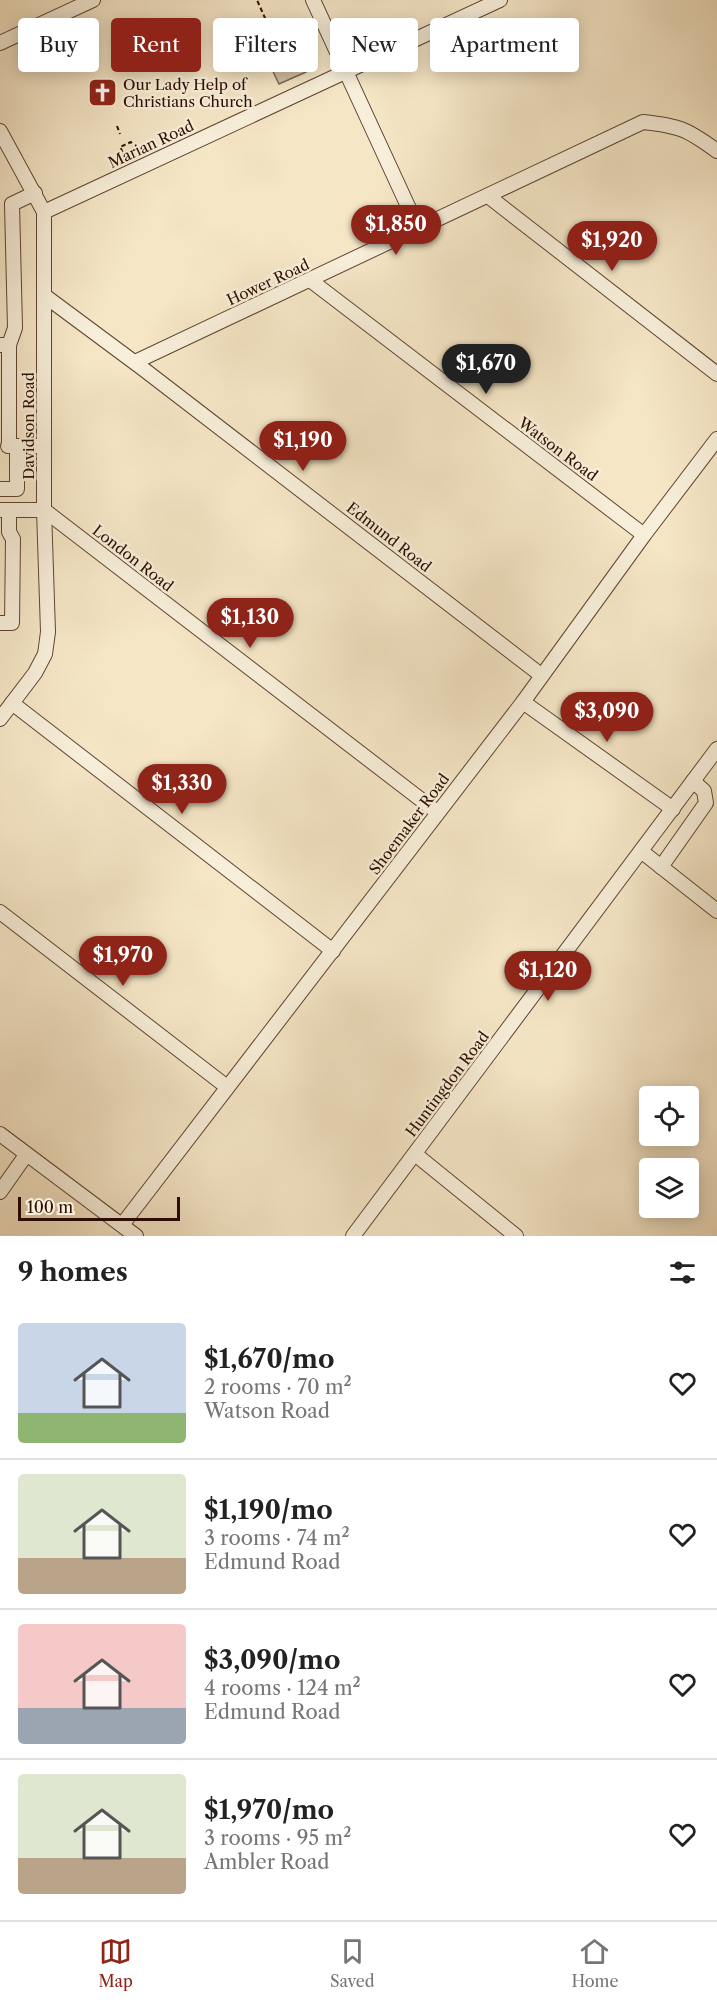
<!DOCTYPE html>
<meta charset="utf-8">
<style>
body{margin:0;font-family:"Libre Caslon Text",serif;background:#f2f2f2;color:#222;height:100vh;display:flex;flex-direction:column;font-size:22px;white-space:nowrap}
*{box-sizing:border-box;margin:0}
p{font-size:20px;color:#767676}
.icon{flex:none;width:33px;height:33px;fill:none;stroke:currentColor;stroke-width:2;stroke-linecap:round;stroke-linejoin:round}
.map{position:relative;height:1236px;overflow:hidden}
.panel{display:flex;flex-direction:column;background:#fff;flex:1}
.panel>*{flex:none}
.guide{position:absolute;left:18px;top:18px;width:681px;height:54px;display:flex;gap:12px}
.buttons{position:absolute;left:639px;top:1086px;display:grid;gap:12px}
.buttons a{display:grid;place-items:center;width:60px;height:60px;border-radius:6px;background:#fff;box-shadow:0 3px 15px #0003;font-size:30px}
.scale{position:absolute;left:18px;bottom:15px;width:162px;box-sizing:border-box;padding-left:6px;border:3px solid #2e0e00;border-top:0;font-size:16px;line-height:21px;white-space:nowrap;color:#2e0e00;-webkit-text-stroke:4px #f8efda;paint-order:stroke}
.price{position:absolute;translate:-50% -51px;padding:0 14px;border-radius:21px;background:#8f2418;color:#fff;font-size:20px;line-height:39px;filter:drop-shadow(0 2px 3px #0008)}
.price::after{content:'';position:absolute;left:50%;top:36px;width:18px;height:14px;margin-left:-9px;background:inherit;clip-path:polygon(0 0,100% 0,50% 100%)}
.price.current{background:#222;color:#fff}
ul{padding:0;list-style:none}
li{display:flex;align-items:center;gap:18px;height:150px;padding:0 18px}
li+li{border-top:2px solid #e0e0e0}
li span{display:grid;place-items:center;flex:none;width:168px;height:120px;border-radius:6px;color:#555}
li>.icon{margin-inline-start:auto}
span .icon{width:72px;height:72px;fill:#fffc;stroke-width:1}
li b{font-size:26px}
h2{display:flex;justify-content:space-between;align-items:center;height:72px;padding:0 18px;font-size:26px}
.tag{padding:0 21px;border-radius:6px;background:#fff;box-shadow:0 3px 15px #0003;font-size:21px;line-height:54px}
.tag.current{background:#8f2418;color:#fff}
.dock{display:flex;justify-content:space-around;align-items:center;height:84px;border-top:2px solid #e0e0e0;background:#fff;font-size:16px;color:#767676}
.dock a{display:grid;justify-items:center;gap:3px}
.dock .current{color:#8f2418}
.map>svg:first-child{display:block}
</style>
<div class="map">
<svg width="717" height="1236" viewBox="0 0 717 1236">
<rect width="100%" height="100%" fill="#f5e6c6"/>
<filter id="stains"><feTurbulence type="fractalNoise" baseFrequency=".00333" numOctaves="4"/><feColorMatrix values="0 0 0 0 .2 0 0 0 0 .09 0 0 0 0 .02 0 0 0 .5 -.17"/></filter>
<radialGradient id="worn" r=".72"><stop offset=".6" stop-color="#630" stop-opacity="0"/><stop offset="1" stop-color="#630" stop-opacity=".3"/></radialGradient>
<!-- green -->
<path fill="#d3c1a4" stroke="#806852" stroke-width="1.5" d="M 297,50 L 306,72 L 279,84 L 269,63 Z"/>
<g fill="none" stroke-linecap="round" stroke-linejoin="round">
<defs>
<g id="minor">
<path d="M 313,0 L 418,228"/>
<path d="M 0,43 L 93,0"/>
<path d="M 0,131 L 44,212 L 44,510 L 48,632 L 45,654 L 35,673 L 0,719"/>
<path d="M 488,196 L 717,374"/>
<path d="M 44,212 L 500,0"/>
<path d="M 310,280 L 644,535"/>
<path d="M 45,296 L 142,368 L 541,675"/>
<path d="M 0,345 L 9,345 L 15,328 L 12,204 L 35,193"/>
<path d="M 9,345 L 9,446"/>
<path d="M 135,362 L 643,122 C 680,126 687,129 717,151"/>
<path d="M 8,446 L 44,446"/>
<path d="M 0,489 L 17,489 L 17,446"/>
<path d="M 0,510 L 44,510 L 437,812"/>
<path d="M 0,623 L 12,623 L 13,539 L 9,532 L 9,510"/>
<path d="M 523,702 L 673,809"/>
<path d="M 12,703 L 333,951"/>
<path d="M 641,851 L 717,911"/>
<path d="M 661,867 L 706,803 L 704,791 L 693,781"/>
<path d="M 0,912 L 227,1087"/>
<path d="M 0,1134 L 136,1236"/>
<path d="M 415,1154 L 516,1236"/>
<path d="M 0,1192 L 26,1155"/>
<path d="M 122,1225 L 523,702 L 644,535 L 717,439"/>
<path d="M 353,1236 L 717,749"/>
</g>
</defs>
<!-- minor casing -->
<use href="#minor" stroke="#604432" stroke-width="16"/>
<!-- path -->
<g stroke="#2e0e00" stroke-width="2" stroke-dasharray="4.5 3" stroke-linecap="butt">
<path d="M 256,22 L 263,36 L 275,47"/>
<path d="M 219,33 L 222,38 L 265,18 L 257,0"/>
<path d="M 234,66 L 313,27"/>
<path d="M 117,126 L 120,134"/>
<path d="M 123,153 L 134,148"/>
<path d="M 126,159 L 120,147 L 131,142 L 136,153"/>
</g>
<!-- minor -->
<use href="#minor" stroke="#f8efda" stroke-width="14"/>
</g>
<!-- icons -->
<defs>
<symbol id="church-square" viewBox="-11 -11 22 22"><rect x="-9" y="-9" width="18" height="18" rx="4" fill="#8f2418" stroke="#f8efda"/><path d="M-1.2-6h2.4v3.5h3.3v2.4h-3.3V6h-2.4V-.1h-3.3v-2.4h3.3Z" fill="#fff"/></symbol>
</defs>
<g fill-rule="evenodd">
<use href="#church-square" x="86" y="76" width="33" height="33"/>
</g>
<g text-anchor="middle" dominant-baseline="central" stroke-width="5" stroke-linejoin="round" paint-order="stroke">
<!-- poi labels -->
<g font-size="15" fill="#2e0e00" stroke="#f8efda" text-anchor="start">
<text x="123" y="84">Our Lady Help of<tspan x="123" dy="17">Christians Church</tspan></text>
</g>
<!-- street labels -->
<g font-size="15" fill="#2e0e00" stroke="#f8efda">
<text transform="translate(151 144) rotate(-25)">Marian Road</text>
<text transform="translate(268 282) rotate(-25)">Hower Road</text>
<text transform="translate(28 426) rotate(-90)">Davidson Road</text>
<text transform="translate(558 449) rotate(37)">Watson Road</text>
<text transform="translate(389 537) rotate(38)">Edmund Road</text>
<text transform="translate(133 558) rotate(38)">London Road</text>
<text transform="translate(409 824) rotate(-53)">Shoemaker Road</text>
<text transform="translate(447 1084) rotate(-53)">Huntingdon Road</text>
</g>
</g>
<rect width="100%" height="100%" filter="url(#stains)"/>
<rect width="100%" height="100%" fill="url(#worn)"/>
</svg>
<div class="buttons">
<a><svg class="icon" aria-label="locate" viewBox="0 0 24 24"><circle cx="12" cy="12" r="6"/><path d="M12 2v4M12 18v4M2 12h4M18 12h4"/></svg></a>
<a><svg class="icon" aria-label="layers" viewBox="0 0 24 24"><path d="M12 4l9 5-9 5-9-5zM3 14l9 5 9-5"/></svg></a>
</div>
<div class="scale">100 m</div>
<b class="price" style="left:396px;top:256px">$1,850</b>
<b class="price" style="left:612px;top:272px">$1,920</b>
<b class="price current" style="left:486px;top:395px">$1,670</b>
<b class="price" style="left:303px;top:472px">$1,190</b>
<b class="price" style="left:250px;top:649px">$1,130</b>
<b class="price" style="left:607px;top:743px">$3,090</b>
<b class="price" style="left:182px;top:815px">$1,330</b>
<b class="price" style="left:123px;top:987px">$1,970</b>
<b class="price" style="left:548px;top:1002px">$1,120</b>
<div class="guide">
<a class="tag">Buy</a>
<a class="tag current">Rent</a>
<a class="tag">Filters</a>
<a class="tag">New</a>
<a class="tag">Apartment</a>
</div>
</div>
<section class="panel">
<h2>9 homes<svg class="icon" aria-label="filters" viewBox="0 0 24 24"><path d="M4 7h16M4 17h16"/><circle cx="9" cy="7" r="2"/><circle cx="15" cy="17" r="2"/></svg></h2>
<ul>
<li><span style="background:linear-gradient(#c9d6e8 75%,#8fb573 0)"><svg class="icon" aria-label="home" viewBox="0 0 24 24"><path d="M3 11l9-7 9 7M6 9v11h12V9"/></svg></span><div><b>$1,670/mo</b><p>2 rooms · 70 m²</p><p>Watson Road</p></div><svg class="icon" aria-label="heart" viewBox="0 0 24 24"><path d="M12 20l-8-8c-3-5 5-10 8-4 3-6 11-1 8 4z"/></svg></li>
<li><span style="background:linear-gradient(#dfe7d0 70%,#b9a48a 0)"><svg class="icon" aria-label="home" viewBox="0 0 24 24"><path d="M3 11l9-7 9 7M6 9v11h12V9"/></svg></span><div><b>$1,190/mo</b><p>3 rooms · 74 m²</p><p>Edmund Road</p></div><svg class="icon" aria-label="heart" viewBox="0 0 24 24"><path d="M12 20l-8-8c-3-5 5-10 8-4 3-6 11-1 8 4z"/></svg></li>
<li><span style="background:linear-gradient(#f6c9c9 70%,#9aa5b1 0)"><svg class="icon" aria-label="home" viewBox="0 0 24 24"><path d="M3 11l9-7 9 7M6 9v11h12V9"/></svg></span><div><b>$3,090/mo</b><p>4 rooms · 124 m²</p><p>Edmund Road</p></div><svg class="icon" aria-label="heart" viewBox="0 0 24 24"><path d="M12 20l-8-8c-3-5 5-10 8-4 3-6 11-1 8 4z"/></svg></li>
<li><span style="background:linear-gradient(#dfe7d0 70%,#b9a48a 0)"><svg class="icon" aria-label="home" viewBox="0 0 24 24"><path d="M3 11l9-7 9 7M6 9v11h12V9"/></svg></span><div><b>$1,970/mo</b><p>3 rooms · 95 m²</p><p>Ambler Road</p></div><svg class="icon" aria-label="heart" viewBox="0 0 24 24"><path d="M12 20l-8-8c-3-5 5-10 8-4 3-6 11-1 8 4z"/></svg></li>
</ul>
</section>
<nav class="dock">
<a class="current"><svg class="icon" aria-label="map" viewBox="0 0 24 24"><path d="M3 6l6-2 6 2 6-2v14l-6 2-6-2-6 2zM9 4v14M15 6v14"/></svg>Map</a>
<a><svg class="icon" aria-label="saved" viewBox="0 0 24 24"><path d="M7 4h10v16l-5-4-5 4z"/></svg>Saved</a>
<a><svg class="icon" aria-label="home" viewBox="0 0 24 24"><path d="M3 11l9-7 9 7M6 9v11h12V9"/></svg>Home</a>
</nav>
